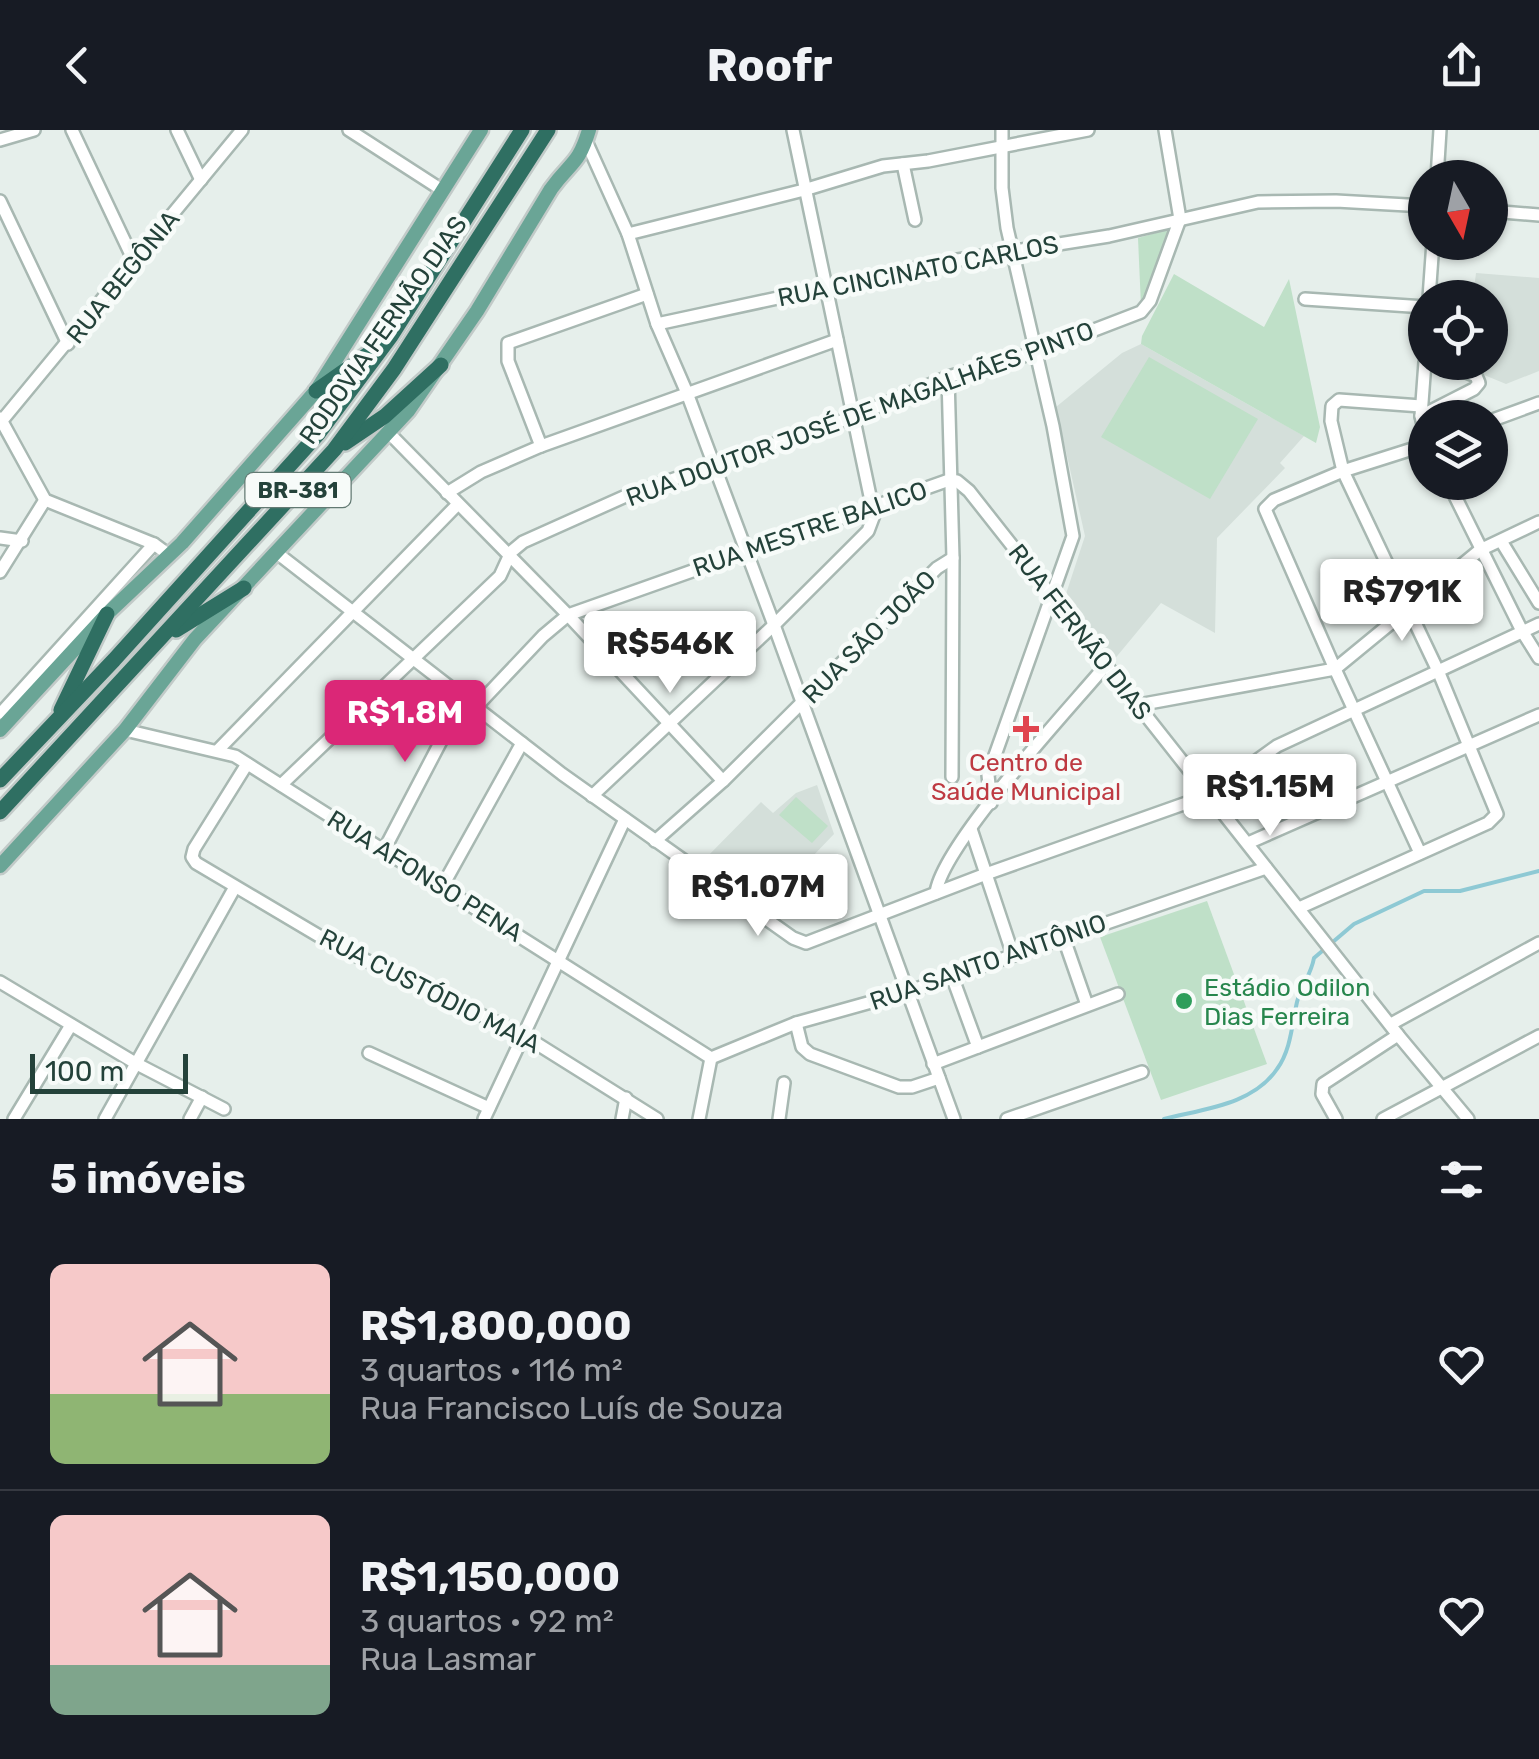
<!DOCTYPE html>
<html lang="pt">
<meta charset="utf-8">
<style>
body{margin:0;font-family:Rubik,sans-serif;background:#20242c;color:#f1f3f6;height:100vh;display:flex;flex-direction:column;font-size:38px;white-space:nowrap}
*{box-sizing:border-box;margin:0}
p{font-size:32px;color:#9ea1a6}
.icon{flex:none;width:55px;height:55px;fill:none;stroke:currentColor;stroke-width:2;stroke-linecap:round;stroke-linejoin:round}
.map{position:relative;height:989px;overflow:hidden}
.side{display:flex;flex-direction:column;background:#171b24;flex:1}
.side>*{flex:none}
.needle{width:65px;rotate:171deg}
.fabs{position:absolute;left:1408px;top:30px;display:grid;gap:20px}
.fabs a{display:grid;place-items:center;width:100px;height:100px;border-radius:50%;background:#171b24;box-shadow:0 2px 8px #0004;font-size:50px}
.scale{position:absolute;left:30px;bottom:25px;width:158px;box-sizing:border-box;padding-left:10px;border:5px solid #24423a;border-top:0;font-size:28px;line-height:35px;white-space:nowrap;color:#24423a;-webkit-text-stroke:8px #f7fbf9;paint-order:stroke}
.price{position:absolute;translate:-50% -85px;padding:0 22px;border-radius:10px;background:#fff;color:#222;font-size:32px;line-height:65px;filter:drop-shadow(0 2px 5px #0008)}
.price::after{content:'';position:absolute;left:50%;top:60px;width:30px;height:22px;margin-left:-15px;background:inherit;clip-path:polygon(0 0,100% 0,50% 100%)}
.price.selected{background:#db2777;color:#fff}
ul{padding:0;list-style:none}
li{display:flex;align-items:center;gap:30px;height:250px;padding:0 50px}
li+li{border-top:2px solid #363941}
li span{display:grid;place-items:center;flex:none;width:280px;height:200px;border-radius:15px;color:#555}
li>.icon{margin-inline-start:auto}
span .icon{width:120px;height:120px;fill:#fffc;stroke-width:1}
li b{font-size:42px}
h2{display:flex;justify-content:space-between;align-items:center;height:120px;padding:0 50px;font-size:42px}
header{display:flex;justify-content:space-between;align-items:center;height:130px;padding:0 50px;background:#171b24;font-size:45px;font-weight:700}
.map>svg:first-child{display:block}
</style>
<header><svg class="icon" aria-label="back" viewBox="0 0 24 24"><path d="M15 5l-7 7 7 7"/></svg>Roofr<svg class="icon" aria-label="share" viewBox="0 0 24 24"><path d="M12 15V3M7 8l5-5 5 5M5 13v7h14v-7"/></svg></header>
<div class="map">
<svg width="1539" height="989" viewBox="0 0 1539 989">
<rect width="100%" height="100%" fill="#e6efeb"/>
<!-- built -->
<g fill="#d4dfda">
<path d="M 1476,143 L 1539,148 L 1539,241 L 1506,254 L 1455,233 L 1490,232 L 1490,168 L 1473,167 Z"/>
<path d="M 1141,214 L 1304,306 L 1280,333 L 1285,338 L 1217,408 L 1215,503 L 1161,473 L 1113,531 L 1064,470 L 1085,406 L 1056,277 L 1122,223 Z"/>
<path d="M 817,655 L 834,704 L 760,781 L 701,733 L 761,672 L 773,683 L 796,663 Z"/>
</g>
<!-- green -->
<g fill="#bfe0c8">
<path d="M 1173,98 L 1141,176 L 1138,108 Z"/>
<path d="M 1174,144 L 1264,197 L 1289,149 L 1320,297 L 1316,313 L 1141,214 L 1142,206 Z"/>
<path d="M 1149,227 L 1258,289 L 1210,369 L 1101,307 Z"/>
<path d="M 796,667 L 828,696 L 812,713 L 779,685 Z"/>
<path d="M 1207,771 L 1267,934 L 1161,970 L 1100,807 Z"/>
</g>
<g fill="none" stroke-linecap="round" stroke-linejoin="round">
<!-- stream -->
<path stroke="#8ec9d4" stroke-width="4" d="M 1164,989 C 1202,979 1253,975 1277,939 C 1291,920 1292,894 1297,872 C 1301,856 1311,845 1314,828 L 1354,794 L 1424,761 L 1460,761 L 1539,741"/>
<defs>
<g id="minor">
<path d="M 72,0 L 134,131"/>
<path d="M 177,0 L 201,50"/>
<path d="M 349,0 L 442,60"/>
<path d="M 0,10 L 34,0"/>
<path d="M 586,11 L 628,104 L 657,194 L 687,263 L 774,495 L 954,989"/>
<path d="M 903,34 L 915,90"/>
<path d="M 1437,48 L 1440,0"/>
<path d="M 0,71 L 68,214"/>
<path d="M 1490,81 L 1539,85"/>
<path d="M 628,104 L 804,60 L 883,36 L 928,31 L 1088,0"/>
<path d="M 1429,168 L 1433,112"/>
<path d="M 1305,169 L 1425,177"/>
<path d="M 657,194 L 945,132 L 1109,106 L 1258,72 L 1336,71 L 1425,76"/>
<path d="M 1425,232 L 1421,286 L 1425,304"/>
<path d="M 948,247 L 953,428 L 952,647"/>
<path d="M 1421,286 L 1474,259 L 1479,253 L 1476,246 L 1442,232"/>
<path d="M 0,288 L 45,370 L 154,414 L 169,425"/>
<path d="M 1490,291 L 1539,273"/>
<path d="M 0,293 L 242,0"/>
<path d="M 389,303 L 568,485 L 723,651"/>
<path d="M 541,316 L 508,231 L 508,213 L 647,164"/>
<path d="M 1448,352 L 1522,501 L 1539,528"/>
<path d="M 447,363 L 481,342 L 541,316 L 837,210"/>
<path d="M 0,408 L 22,411"/>
<path d="M 1501,411 L 1539,473"/>
<path d="M 277,423 L 562,644 L 793,808 L 806,813 L 986,744 L 1209,665 L 1277,616 L 1539,494"/>
<path d="M 0,442 L 45,370"/>
<path d="M 1138,575 L 1335,539 L 1480,420 L 1539,392"/>
<path d="M 475,578 L 543,506 L 568,485 L 949,350 L 957,351 L 969,361 L 1398,905 L 1468,989"/>
<path d="M 1,583 L 154,414"/>
<path d="M 125,600 L 235,626 L 711,928"/>
<path d="M 218,620 L 458,374"/>
<path d="M 247,634 L 194,719 L 192,727 L 196,733 L 336,816 L 523,905 L 657,989"/>
<path d="M 281,655 L 500,446 L 511,422 L 523,412 L 628,365 L 853,287 L 948,247 L 1037,222 L 1141,182 L 1150,171 L 1180,89 L 1165,0"/>
<path d="M 592,666 L 774,495 L 868,401 L 874,385 L 793,0"/>
<path d="M 991,673 L 988,645 L 1073,406 L 1053,296 L 1007,98 L 1002,58 L 1002,0"/>
<path d="M 971,699 L 1013,825"/>
<path d="M 655,711 L 723,651 L 937,438 L 953,428"/>
<path d="M 1248,713 L 1539,585"/>
<path d="M 384,720 L 463,569"/>
<path d="M 1420,723 L 1335,539 L 1265,379 L 1274,370 L 1343,341 L 1425,315"/>
<path d="M 442,757 L 522,613"/>
<path d="M 936,763 C 941,716 1070,578 1106,535"/>
<path d="M 1299,778 L 1488,693 L 1497,684 L 1439,543 L 1343,341 L 1331,291 L 1332,276 L 1339,270 L 1421,276"/>
<path d="M 1063,806 L 1087,875"/>
<path d="M 952,846 L 978,917"/>
<path d="M 0,852 L 137,934 L 224,979"/>
<path d="M 796,893 L 802,917 L 810,924 L 899,957 L 912,957 L 939,948"/>
<path d="M 1391,894 L 1539,813"/>
<path d="M 369,923 L 489,978"/>
<path d="M 711,928 L 796,893 L 907,862 L 1266,738"/>
<path d="M 933,934 L 1118,864"/>
<path d="M 14,989 L 71,895"/>
<path d="M 105,989 L 235,757"/>
<path d="M 190,989 L 202,967"/>
<path d="M 484,989 L 625,689"/>
<path d="M 622,989 L 626,968"/>
<path d="M 699,989 L 711,928"/>
<path d="M 779,989 L 784,953"/>
<path d="M 1007,989 L 1142,942"/>
<path d="M 1336,989 L 1322,964 L 1323,954 L 1398,905"/>
<path d="M 1383,989 L 1539,906"/>
</g>
<g id="major">
<path d="M 0,600 L 107,484 L 182,413 L 316,261 L 481,0"/>
<path d="M 0,736 L 125,600 L 195,509 L 408,281 L 477,181 L 551,59 C 571,31 578,36 589,0"/>
</g>
<g id="highway">
<path d="M 316,261 L 377,218"/>
<path d="M 345,313 L 385,286 L 441,235"/>
<path d="M 176,500 L 244,458"/>
<path d="M 61,580 L 107,484"/>
<path d="M 0,650 L 114,530 L 318,304 L 391,206 L 522,0"/>
<path d="M 0,682 L 334,320 L 394,239 L 548,0"/>
</g>
</defs>
<!-- minor casing -->
<use href="#minor" stroke="#a8b8b2" stroke-width="16"/>
<!-- major casing -->
<use href="#major" stroke="#c2cac8" stroke-width="19"/>
<!-- highway casing -->
<use href="#highway" stroke="#c2cac8" stroke-width="20"/>
<!-- minor -->
<use href="#minor" stroke="#fff" stroke-width="11"/>
<!-- major -->
<use href="#major" stroke="#6aa596" stroke-width="14"/>
<!-- highway -->
<use href="#highway" stroke="#2f6f62" stroke-width="15"/>
</g>
<!-- markers -->
<path fill="#e0444e" stroke="#f7fbf9" stroke-width="4" d="M1021 584h10v10h10v10h-10v10h-10v-10h-10v-10h10z"/>
<circle fill="#2e9e5b" stroke="#f7fbf9" stroke-width="4" cx="1184" cy="871" r="10"/>
<g text-anchor="middle" dominant-baseline="central" stroke-width="9" stroke-linejoin="round" paint-order="stroke">
<!-- shield labels -->
<rect fill="#f7fbf9" stroke="#637a73" stroke-width="2.5" x="245.5" y="343" width="105" height="34" rx="8"/>
<g font-size="22" font-weight="bold" fill="#24423a">
<text x="298" y="360">BR-381</text>
</g>
<!-- street labels -->
<g font-size="25" fill="#24423a" stroke="#f7fbf9">
<text transform="translate(918 141) rotate(-11)">RUA CINCINATO CARLOS</text>
<text transform="translate(123 147) rotate(-51)">RUA BEGÔNIA</text>
<text transform="translate(383 200) rotate(-55)">RODOVIA FERNÃO DIAS</text>
<text transform="translate(860 284) rotate(-20)">RUA DOUTOR JOSÉ DE MAGALHÃES PINTO</text>
<text transform="translate(810 399) rotate(-19)">RUA MESTRE BALICO</text>
<text transform="translate(1080 502) rotate(52)">RUA FERNÃO DIAS</text>
<text transform="translate(869 507) rotate(-45)">RUA SÃO JOÃO</text>
<text transform="translate(425 746) rotate(32)">RUA AFONSO PENA</text>
<text transform="translate(988 832) rotate(-19)">RUA SANTO ANTÔNIO</text>
<text transform="translate(430 861) rotate(27)">RUA CUSTÓDIO MAIA</text>
</g>
<!-- health labels -->
<g font-size="25" fill="#be3a42" stroke="#f7fbf9">
<text x="1026" y="632">Centro de<tspan x="1026" dy="29">Saúde Municipal</tspan></text>
</g>
<!-- leisure labels -->
<g font-size="25" fill="#27864d" stroke="#f7fbf9" text-anchor="start">
<text x="1204" y="857">Estádio Odilon<tspan x="1204" dy="29">Dias Ferreira</tspan></text>
</g>
</g>
</svg>
<div class="fabs">
<a><svg class="needle" viewBox="-14 -14 28 28"><path d="M0-13l5 13h-10z" fill="#e53935"/><path d="M0 13l5-13h-10z" fill="#9ea1a6"/></svg></a>
<a><svg class="icon" aria-label="locate" viewBox="0 0 24 24"><circle cx="12" cy="12" r="6"/><path d="M12 2v4M12 18v4M2 12h4M18 12h4"/></svg></a>
<a><svg class="icon" aria-label="layers" viewBox="0 0 24 24"><path d="M12 4l9 5-9 5-9-5zM3 14l9 5 9-5"/></svg></a>
</div>
<div class="scale">100 m</div>
<b class="price" style="left:1402px;top:514px">R$791K</b>
<b class="price" style="left:670px;top:566px">R$546K</b>
<b class="price selected" style="left:405px;top:635px">R$1.8M</b>
<b class="price" style="left:1270px;top:709px">R$1.15M</b>
<b class="price" style="left:758px;top:809px">R$1.07M</b>
</div>
<section class="side">
<h2>5 imóveis<svg class="icon" aria-label="filters" viewBox="0 0 24 24"><path d="M4 7h16M4 17h16"/><circle cx="9" cy="7" r="2"/><circle cx="15" cy="17" r="2"/></svg></h2>
<ul>
<li><span style="background:linear-gradient(#f6c9c9 65%,#8fb573 0)"><svg class="icon" aria-label="home" viewBox="0 0 24 24"><path d="M3 11l9-7 9 7M6 9v11h12V9"/></svg></span><div><b>R$1,800,000</b><p>3 quartos · 116 m²</p><p>Rua Francisco Luís de Souza</p></div><svg class="icon" aria-label="heart" viewBox="0 0 24 24"><path d="M12 20l-8-8c-3-5 5-10 8-4 3-6 11-1 8 4z"/></svg></li>
<li><span style="background:linear-gradient(#f6c9c9 75%,#7fa58c 0)"><svg class="icon" aria-label="home" viewBox="0 0 24 24"><path d="M3 11l9-7 9 7M6 9v11h12V9"/></svg></span><div><b>R$1,150,000</b><p>3 quartos · 92 m²</p><p>Rua Lasmar</p></div><svg class="icon" aria-label="heart" viewBox="0 0 24 24"><path d="M12 20l-8-8c-3-5 5-10 8-4 3-6 11-1 8 4z"/></svg></li>
</ul>
</section>
